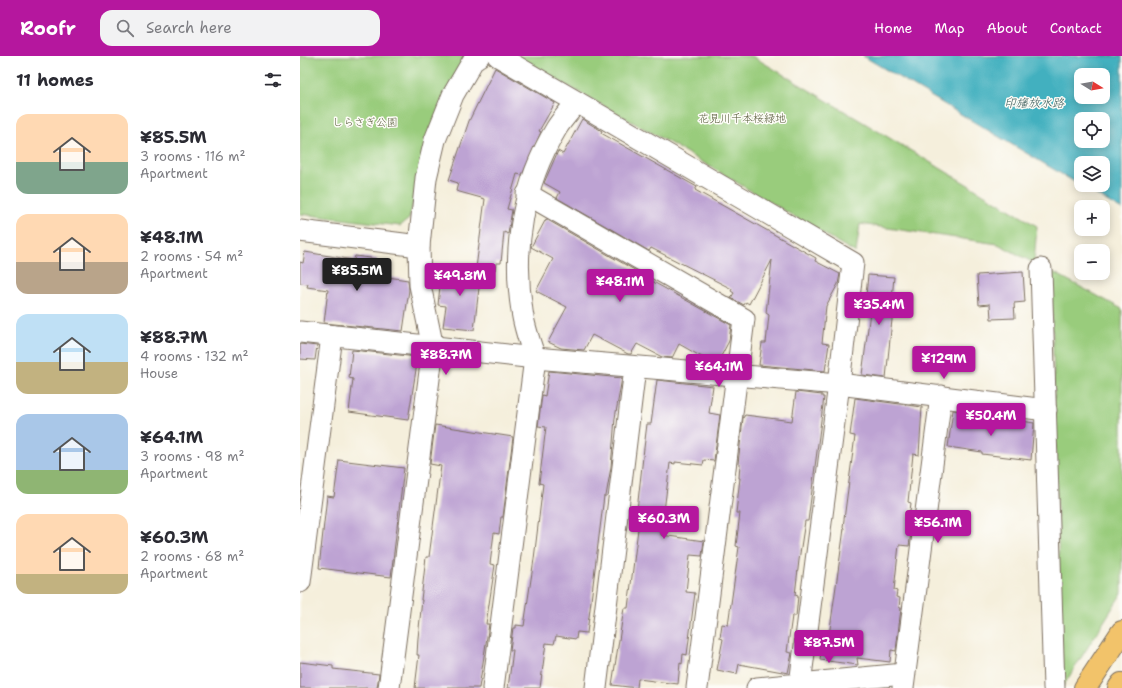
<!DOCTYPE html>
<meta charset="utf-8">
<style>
body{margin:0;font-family:"Shantell Sans","Klee One",sans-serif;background:#f2f2f3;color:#2b2b33;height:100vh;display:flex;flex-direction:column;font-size:15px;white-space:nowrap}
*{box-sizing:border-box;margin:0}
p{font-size:13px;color:#7c7c81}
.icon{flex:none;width:22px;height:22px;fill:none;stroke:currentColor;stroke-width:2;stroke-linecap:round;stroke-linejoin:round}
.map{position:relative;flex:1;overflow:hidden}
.sheet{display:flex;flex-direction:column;background:#fff;width:300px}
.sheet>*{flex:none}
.needle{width:26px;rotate:101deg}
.tools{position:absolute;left:774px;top:12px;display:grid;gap:8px}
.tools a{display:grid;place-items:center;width:36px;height:36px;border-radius:8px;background:#fff;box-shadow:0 2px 10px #0003;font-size:20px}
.price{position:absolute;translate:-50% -34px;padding:0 9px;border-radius:4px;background:#b5179e;color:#fff;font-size:13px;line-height:26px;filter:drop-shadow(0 1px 2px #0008)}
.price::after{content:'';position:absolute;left:50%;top:24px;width:12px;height:9px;margin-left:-6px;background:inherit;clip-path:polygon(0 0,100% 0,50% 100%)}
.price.current{background:#222;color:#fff}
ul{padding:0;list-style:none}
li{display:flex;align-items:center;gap:12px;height:100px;padding:0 16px}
li span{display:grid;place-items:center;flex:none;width:112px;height:80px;border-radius:12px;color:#555}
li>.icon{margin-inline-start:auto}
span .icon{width:48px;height:48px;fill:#fffc;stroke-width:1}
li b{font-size:17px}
h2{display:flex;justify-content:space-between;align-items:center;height:48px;padding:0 16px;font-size:17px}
header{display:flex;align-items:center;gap:24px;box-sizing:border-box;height:56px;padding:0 20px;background:#b5179e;color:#fff}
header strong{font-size:19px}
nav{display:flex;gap:22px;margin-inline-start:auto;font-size:14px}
.search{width:280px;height:36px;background:#f2f2f3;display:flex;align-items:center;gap:10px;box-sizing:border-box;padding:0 14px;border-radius:12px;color:#7c7c81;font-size:15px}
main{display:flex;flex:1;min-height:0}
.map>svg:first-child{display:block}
</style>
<header>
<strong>Roofr</strong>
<div class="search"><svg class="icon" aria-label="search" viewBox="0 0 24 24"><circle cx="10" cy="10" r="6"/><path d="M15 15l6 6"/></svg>Search here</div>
<nav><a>Home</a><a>Map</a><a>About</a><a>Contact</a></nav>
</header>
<main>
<section class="sheet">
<h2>11 homes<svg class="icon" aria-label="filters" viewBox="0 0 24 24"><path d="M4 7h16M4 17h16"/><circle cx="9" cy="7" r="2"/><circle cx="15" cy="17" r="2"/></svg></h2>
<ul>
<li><span style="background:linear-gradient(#ffd9b3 60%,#7fa58c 0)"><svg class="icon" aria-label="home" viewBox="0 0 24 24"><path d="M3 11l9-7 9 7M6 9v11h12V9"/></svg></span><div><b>¥85.5M</b><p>3 rooms · 116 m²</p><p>Apartment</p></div></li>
<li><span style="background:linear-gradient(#ffd9b3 60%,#b9a48a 0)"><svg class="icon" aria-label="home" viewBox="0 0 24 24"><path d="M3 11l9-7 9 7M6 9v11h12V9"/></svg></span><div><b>¥48.1M</b><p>2 rooms · 54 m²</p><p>Apartment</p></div></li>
<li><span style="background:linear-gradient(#bfe0f5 60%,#c2b280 0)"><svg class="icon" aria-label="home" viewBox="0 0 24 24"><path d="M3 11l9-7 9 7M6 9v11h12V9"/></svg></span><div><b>¥88.7M</b><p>4 rooms · 132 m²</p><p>House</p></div></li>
<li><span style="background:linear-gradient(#a9c7e8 70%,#8fb573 0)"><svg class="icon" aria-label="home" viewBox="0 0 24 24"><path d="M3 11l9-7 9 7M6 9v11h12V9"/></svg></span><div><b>¥64.1M</b><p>3 rooms · 98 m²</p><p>Apartment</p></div></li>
<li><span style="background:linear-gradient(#ffd9b3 75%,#c2b280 0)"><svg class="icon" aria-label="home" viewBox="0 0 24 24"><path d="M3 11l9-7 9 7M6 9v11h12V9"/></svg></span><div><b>¥60.3M</b><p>2 rooms · 68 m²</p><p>Apartment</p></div></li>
</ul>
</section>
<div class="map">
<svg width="822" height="632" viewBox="0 0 822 632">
<rect width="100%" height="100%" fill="#fdfcf7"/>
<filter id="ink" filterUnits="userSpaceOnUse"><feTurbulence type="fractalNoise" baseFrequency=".025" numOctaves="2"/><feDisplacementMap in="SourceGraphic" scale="8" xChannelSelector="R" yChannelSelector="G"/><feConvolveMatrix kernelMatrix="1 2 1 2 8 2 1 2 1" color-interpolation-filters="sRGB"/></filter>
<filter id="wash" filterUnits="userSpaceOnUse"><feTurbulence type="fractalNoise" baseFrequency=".012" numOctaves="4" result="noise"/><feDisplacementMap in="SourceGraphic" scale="16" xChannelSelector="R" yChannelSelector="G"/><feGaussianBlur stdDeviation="0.9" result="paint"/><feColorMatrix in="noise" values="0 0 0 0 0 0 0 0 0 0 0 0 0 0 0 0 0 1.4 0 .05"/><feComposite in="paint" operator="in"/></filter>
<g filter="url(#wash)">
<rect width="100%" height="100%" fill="#f5efdc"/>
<!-- green -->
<g fill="#99cc7c" stroke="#6a7b4d">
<path d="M 0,0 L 168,0 L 127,90 L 109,163 L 100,170 L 0,158 Z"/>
<path d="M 214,0 L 452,0 L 737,170 L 734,207 L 698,188 L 560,168 L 556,197 L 370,87 Z"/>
<path d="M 751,215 L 822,253 L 822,537 L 762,632 Z"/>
</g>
<!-- water -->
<path fill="#43b0bf" stroke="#3f6d6e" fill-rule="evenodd" d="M 563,0 L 822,0 L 822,154 ZM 781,19 L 803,19 L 803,41 L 781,41 ZM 781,63 L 803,63 L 803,85 L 781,85 ZM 781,107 L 803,107 L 803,129 L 781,129 Z"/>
<g id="blocks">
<!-- building -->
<g fill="#bda3d3">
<path d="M 195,12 L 255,47 L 239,75 L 241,76 L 222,119 L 217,118 L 207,153 L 212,154 L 208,178 L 204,176 L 201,207 L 196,207 L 195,214 L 176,212 L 185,143 L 156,135 L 158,127 L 149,124 L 169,65 Z"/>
<path d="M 282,63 L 302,75 L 301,77 L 397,131 L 395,134 L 516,202 L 515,205 L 540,218 L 538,228 L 526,250 L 522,287 L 529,288 L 525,315 L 459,309 L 462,287 L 466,287 L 469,259 L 466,257 L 472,204 L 449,248 L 446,246 L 444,249 L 431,242 L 434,237 L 431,235 L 432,233 L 351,192 L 349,195 L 257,142 L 260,136 L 244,127 L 258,95 L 263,98 Z"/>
<path d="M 246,163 L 338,216 L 337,217 L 431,269 L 429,285 L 418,306 L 409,305 L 379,288 L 372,302 L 362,301 L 337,288 L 331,298 L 328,298 L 292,279 L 284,294 L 261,292 L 248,286 L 267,251 L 236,235 L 253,203 L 231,191 Z"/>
<path d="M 5,196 L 54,204 L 55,200 L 77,203 L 74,219 L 108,224 L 109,234 L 103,275 L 24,267 L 28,234 L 7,231 L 8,228 L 0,227 L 0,206 L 3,207 Z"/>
<path d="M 142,211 L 181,215 L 174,274 L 143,271 L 146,250 L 138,249 Z"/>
<path d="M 723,216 L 725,246 L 714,247 L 715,262 L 691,263 L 690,248 L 679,249 L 677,219 Z"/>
<path d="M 568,219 L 594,221 L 591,254 L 593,254 L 586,322 L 562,319 L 572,240 L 566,240 Z"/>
<path d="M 0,288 L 17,290 L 15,304 L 0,303 Z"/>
<path d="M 52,294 L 118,301 L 108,364 L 49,356 L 53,323 L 49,322 Z"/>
<path d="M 249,315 L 322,322 L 315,362 L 311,411 L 306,440 L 304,440 L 287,577 L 277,576 L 276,583 L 256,580 L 254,588 L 246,587 L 240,632 L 208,632 L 213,594 L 210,594 L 213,572 L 216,572 L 216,569 L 224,570 L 234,503 L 243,428 L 239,427 L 246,371 L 238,370 L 242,339 L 245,340 Z"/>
<path d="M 357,324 L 413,330 L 409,357 L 420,359 L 414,405 L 404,404 L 403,409 L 375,406 L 375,408 L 370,407 L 361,479 L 404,485 L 402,500 L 390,499 L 386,536 L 395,537 L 387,599 L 383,598 L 382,608 L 380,607 L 378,628 L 338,623 L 337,632 L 312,629 L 324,552 L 328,552 L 338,473 L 335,472 L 344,392 L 347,368 L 351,368 Z"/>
<path d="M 496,336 L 522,339 L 522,341 L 524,341 L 508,465 L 505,465 L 499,504 L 495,539 L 498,540 L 496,560 L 492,560 L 487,596 L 492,597 L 488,617 L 439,608 L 437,618 L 417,614 L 423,583 L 420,582 L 422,568 L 428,569 L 439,491 L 436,490 L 440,457 L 436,457 L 440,422 L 439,422 L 440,408 L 438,408 L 443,362 L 445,359 L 492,365 Z"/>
<path d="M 555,342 L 622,351 L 619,399 L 613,398 L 608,446 L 611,447 L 609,462 L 613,462 L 609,490 L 599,489 L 594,534 L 597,535 L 596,541 L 600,542 L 599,552 L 601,552 L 596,595 L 591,594 L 590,606 L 557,602 L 558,609 L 520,604 L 522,586 L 528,587 L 543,480 L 544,472 L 543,471 L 555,380 L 550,379 Z"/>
<path d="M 653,354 L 677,357 L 676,367 L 715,370 L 716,364 L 734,367 L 731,404 L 682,398 L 682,396 L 648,391 Z"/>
<path d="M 135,369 L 213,381 L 203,461 L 201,461 L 199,478 L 194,477 L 190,508 L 195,509 L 186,568 L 189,568 L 179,632 L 115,632 L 119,599 L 117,599 L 118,582 L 122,544 L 121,544 L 126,501 L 129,501 L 141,410 L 130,408 Z"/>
<path d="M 39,404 L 104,412 L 91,521 L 19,512 L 27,440 L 34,441 Z"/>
<path d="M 0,606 L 33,610 L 33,613 L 79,618 L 77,632 L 0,632 Z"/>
</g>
</g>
</g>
<g filter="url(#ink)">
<use href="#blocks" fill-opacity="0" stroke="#7c6f60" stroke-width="1"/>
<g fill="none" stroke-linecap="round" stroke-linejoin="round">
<defs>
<g id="minor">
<path d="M 198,0 L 553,207 L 539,328 L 500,628"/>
<path d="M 227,138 L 444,263 L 397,632"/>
<path d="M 0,175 L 119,190"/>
<path d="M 741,213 L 754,632"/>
<path d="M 0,276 L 235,302 L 539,328 L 746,354"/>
<path d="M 0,526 L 32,280"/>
<path d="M 89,632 L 133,292 L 120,229 L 119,190 L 126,122 L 135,84 L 153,39 L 174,3 L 179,0"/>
<path d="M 193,632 L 235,302 C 230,287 224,271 222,255 C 212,192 223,128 256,73 C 262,63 270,55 277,46"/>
<path d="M 296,632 L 335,312"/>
<path d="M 457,632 L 604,618"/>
<path d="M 603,632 L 641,340"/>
</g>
<g id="motorway">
<path d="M 785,632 L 822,576"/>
<path d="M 819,632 L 822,628"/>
</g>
</defs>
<!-- minor casing -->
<use href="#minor" stroke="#7c6f60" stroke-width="23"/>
<!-- motorway casing -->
<use href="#motorway" stroke="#7c6f60" stroke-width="24"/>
<!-- minor -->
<use href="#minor" stroke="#fff" stroke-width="21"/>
<!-- motorway -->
<use href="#motorway" stroke="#f2c36a" stroke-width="22"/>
</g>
</g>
<g text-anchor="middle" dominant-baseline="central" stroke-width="3" stroke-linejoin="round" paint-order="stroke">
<!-- park labels -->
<g font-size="11" fill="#575b3a" stroke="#fdfcf7">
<text x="442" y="62">花見川千本桜緑地</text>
<text x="65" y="66">しらさぎ公園</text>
</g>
<!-- water labels -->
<g font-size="12" font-style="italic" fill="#3e605e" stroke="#fdfcf7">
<text x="734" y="47">印旛放水路</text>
</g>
</g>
</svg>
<div class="tools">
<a><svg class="needle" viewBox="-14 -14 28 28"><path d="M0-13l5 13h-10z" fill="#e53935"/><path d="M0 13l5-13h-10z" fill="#7c7c81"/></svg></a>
<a><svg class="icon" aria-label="locate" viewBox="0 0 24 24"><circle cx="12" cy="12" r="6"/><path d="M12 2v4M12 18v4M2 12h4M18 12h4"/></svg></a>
<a><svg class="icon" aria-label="layers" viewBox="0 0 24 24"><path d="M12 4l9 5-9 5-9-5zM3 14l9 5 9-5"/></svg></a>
<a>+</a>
<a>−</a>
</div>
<b class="price current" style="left:57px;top:236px">¥85.5M</b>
<b class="price" style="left:160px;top:241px">¥49.8M</b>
<b class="price" style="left:320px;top:247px">¥48.1M</b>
<b class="price" style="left:579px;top:270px">¥35.4M</b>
<b class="price" style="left:146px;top:320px">¥88.7M</b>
<b class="price" style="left:644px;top:324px">¥129M</b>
<b class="price" style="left:419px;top:332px">¥64.1M</b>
<b class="price" style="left:691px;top:381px">¥50.4M</b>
<b class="price" style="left:364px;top:484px">¥60.3M</b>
<b class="price" style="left:638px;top:488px">¥56.1M</b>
<b class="price" style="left:529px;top:608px">¥87.5M</b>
</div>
</main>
